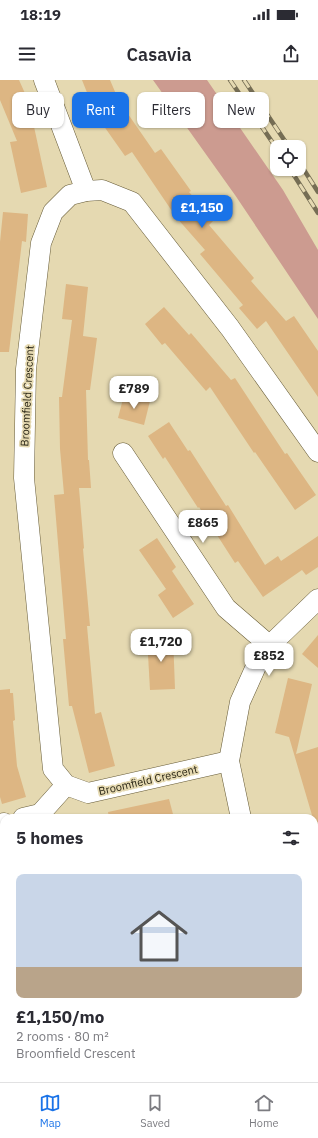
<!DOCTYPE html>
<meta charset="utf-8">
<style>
body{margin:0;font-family:"IBM Plex Sans",sans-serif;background:#f7f7f7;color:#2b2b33;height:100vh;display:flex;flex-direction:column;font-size:15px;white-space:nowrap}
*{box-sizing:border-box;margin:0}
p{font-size:13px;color:#7c7c81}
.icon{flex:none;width:22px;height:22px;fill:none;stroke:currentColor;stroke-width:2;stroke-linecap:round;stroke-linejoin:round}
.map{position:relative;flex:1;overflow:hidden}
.sheet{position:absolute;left:0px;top:734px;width:318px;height:268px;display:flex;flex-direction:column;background:#fff;border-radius:12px 12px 0 0;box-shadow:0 1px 3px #0004}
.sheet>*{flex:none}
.top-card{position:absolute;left:12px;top:12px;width:294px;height:36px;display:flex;gap:8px}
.controls{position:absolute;left:270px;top:60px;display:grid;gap:8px}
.controls a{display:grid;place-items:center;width:36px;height:36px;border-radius:8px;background:#fff;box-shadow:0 1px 3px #0004;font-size:20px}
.price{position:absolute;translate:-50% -34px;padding:0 9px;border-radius:8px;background:#fff;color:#222;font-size:13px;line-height:26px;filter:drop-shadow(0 1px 2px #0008)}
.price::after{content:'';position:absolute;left:50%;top:24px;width:12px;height:9px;margin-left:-6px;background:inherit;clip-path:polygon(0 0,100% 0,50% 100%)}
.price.active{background:#1a73e8;color:#fff}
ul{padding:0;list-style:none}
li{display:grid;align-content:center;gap:8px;height:212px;padding:0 16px}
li+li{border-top:1px solid #e1e1e2}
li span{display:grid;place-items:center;height:124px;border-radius:8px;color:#555}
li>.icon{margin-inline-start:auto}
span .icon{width:72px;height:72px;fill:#fffc;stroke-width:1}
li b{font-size:17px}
h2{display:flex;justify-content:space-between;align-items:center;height:48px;padding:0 16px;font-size:17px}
.chip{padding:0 14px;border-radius:8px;background:#fff;box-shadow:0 1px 3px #0004;font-size:14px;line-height:36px}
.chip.active{background:#1a73e8;color:#fff}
.status{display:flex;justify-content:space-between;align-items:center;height:28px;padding:0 20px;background:#fff;direction:ltr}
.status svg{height:11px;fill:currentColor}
header{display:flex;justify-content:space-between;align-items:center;height:52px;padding:0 16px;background:#fff;font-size:18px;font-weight:600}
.dock{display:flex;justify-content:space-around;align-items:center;height:56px;border-top:1px solid #e1e1e2;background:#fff;font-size:11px;color:#7c7c81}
.dock a{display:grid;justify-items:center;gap:2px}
.dock .active{color:#1a73e8}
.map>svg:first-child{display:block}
</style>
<div class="status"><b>18:19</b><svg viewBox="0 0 49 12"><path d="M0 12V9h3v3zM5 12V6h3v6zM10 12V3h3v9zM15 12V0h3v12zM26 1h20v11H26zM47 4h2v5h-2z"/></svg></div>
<header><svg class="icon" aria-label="menu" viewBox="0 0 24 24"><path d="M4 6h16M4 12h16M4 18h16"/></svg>Casavia<svg class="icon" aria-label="share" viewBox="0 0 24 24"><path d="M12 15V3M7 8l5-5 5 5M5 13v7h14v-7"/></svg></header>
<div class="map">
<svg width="318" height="1002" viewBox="0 0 318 1002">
<rect width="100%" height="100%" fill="#e5d9b1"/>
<!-- green -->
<g fill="#cc9b90">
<path d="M 153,0 L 207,0 L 283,110 L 318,170 L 318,239 L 235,115 Z"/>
<path d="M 0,927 L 4,943 L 4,980 L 0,982 Z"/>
</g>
<!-- building -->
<g fill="#ddb683">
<path d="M 0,0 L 19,0 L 37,40 L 33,42 L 47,107 L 21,113 L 10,62 L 17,61 L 0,20 Z"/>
<path d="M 82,0 L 110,0 L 119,21 L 155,73 L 161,69 L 191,111 L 189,112 L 214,140 L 209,145 L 254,198 L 251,201 L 286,241 L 294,236 L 318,271 L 318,317 L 266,241 L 257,249 L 239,228 L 243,225 L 200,174 L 205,170 L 176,137 L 132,72 L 125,76 L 96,35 Z"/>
<path d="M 3,132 L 28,134 L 26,162 L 22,161 L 9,272 L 0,272 L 0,162 Z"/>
<path d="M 66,204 L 88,207 L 83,256 L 97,258 L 90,310 L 86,310 L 88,380 L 89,380 L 91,408 L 79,408 L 84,468 L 83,469 L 90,546 L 87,546 L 95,634 L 101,632 L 115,686 L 89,693 L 72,626 L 69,626 L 63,559 L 66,559 L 54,415 L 64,414 L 60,369 L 59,317 L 62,317 L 72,240 L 62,239 Z"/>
<path d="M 164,227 L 189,255 L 191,253 L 231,300 L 235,298 L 285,374 L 287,373 L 316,415 L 295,430 L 255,372 L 254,373 L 210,307 L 206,311 L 165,263 L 162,265 L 145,244 Z"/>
<path d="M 124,315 L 150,321 L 144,345 L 118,338 Z"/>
<path d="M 169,342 L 188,371 L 190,370 L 226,426 L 228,425 L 265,485 L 278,476 L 281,481 L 318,456 L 318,487 L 306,495 L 302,490 L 263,517 L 238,481 L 235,483 L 199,427 L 198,428 L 165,377 L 163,379 L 148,356 Z"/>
<path d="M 157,458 L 176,487 L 172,491 L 194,524 L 173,538 L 158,515 L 166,509 L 139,470 Z"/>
<path d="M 318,555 L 318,588 L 302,574 Z"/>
<path d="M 173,556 L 175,609 L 150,610 L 147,557 Z"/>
<path d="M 288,598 L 312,604 L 296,674 L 318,667 L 318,742 L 314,742 L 289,657 L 275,653 Z"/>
<path d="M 10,609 L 10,613 L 13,613 L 15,640 L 13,641 L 17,686 L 26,717 L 2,724 L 0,717 L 0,610 Z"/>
<path d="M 169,719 L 174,738 L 109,738 L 108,732 Z"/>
</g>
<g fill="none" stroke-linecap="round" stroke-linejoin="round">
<defs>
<g id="minor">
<path d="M 44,0 L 86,111"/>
<path d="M 123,373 L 226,528 L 270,566"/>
<path d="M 229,681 L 88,713 L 66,705 L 53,689 L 24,398 L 26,289 L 41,163 L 53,132 L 70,115 L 86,111 L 102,110 L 132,122 L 230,248 L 318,372"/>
<path d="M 23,738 L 40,734 L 66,705"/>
<path d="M 241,738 L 229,681 L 240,622 L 262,573 L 318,519"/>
<path d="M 0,744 L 4,743"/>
</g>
<g id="tertiary">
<path d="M 314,894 L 318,893"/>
<path d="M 0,1001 L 9,998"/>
</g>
</defs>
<!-- minor casing -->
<use href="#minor" stroke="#675c38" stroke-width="21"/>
<!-- tertiary casing -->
<use href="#tertiary" stroke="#675c38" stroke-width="23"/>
<!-- minor -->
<use href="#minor" stroke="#fff" stroke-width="20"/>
<!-- tertiary -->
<use href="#tertiary" stroke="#fff" stroke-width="22"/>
<defs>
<g id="rail">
<path d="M 230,0 L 277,69"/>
<path d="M 244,0 L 289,67"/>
<path d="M 299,82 L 318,112"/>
<path d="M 290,89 L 318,133"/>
</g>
</defs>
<!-- rail casing -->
<use href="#rail" stroke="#756d54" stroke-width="4.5"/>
<!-- rail -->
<use href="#rail" stroke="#e5d9b1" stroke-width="3" stroke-dasharray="9" stroke-linecap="butt"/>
</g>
<g text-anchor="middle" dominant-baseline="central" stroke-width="3.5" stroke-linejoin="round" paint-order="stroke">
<!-- street labels -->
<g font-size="11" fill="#282414" stroke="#e5d9b1">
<text transform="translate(27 316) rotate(-87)">Broomfield Crescent</text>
<text transform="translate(148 700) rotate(-13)">Broomfield Crescent</text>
</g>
</g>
</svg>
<div class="controls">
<a><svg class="icon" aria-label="locate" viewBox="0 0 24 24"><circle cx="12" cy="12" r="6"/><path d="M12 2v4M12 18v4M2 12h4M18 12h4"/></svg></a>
</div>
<b class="price active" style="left:202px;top:149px">£1,150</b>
<b class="price" style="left:134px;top:330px">£789</b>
<b class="price" style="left:203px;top:464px">£865</b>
<b class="price" style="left:161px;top:583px">£1,720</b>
<b class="price" style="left:269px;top:597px">£852</b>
<div class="top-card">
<a class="chip">Buy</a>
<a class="chip active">Rent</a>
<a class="chip">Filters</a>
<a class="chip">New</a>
</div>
<section class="sheet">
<h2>5 homes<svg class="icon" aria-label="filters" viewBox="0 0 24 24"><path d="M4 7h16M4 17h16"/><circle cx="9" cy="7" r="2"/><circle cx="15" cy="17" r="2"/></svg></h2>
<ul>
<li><span style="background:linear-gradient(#c9d6e8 75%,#b9a48a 0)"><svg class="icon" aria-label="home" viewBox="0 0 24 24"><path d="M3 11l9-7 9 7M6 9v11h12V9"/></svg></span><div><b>£1,150/mo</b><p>2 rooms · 80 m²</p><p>Broomfield Crescent</p></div></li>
</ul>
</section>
</div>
<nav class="dock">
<a class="active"><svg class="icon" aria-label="map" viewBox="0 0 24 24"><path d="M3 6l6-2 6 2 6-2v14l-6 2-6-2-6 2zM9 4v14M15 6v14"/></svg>Map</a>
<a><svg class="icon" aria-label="saved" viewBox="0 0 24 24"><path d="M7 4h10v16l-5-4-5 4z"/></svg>Saved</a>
<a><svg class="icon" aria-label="home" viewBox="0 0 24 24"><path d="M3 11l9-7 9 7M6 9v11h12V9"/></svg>Home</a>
</nav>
